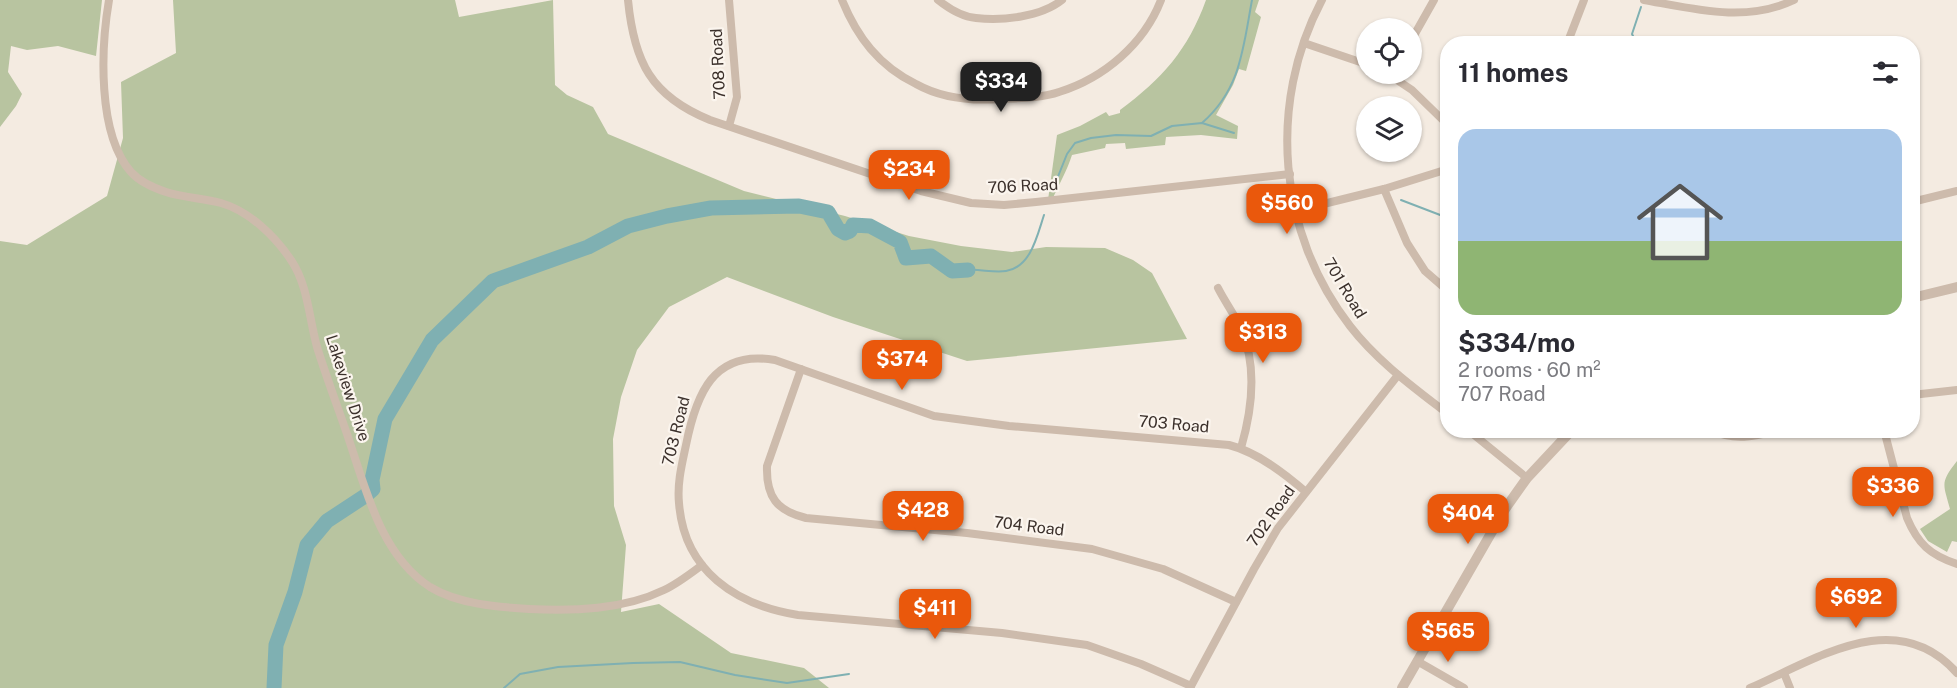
<!DOCTYPE html>
<meta charset="utf-8">
<style>
body{margin:0;font-family:"Public Sans",sans-serif;background:#f2f2f3;color:#2b2b33;height:100vh;display:flex;flex-direction:column;font-size:22px;white-space:nowrap}
*{box-sizing:border-box;margin:0}
p{font-size:20px;color:#7c7c81}
.icon{flex:none;width:33px;height:33px;fill:none;stroke:currentColor;stroke-width:2;stroke-linecap:round;stroke-linejoin:round}
.map{position:relative;flex:1;overflow:hidden}
.side{position:absolute;left:1440px;top:36px;width:480px;height:402px;display:flex;flex-direction:column;background:#fff;border-radius:24px;box-shadow:0 2px 4px #0004}
.side>*{flex:none}
.tools{position:absolute;left:1356px;top:18px;display:grid;gap:12px}
.tools a{display:grid;place-items:center;width:66px;height:66px;border-radius:50%;background:#fff;box-shadow:0 2px 4px #0004;font-size:30px}
.price{position:absolute;translate:-50% -51px;padding:0 14px;border-radius:12px;background:#ea580c;color:#fff;font-size:20px;line-height:39px;filter:drop-shadow(0 2px 3px #0008)}
.price::after{content:'';position:absolute;left:50%;top:36px;width:18px;height:14px;margin-left:-9px;background:inherit;clip-path:polygon(0 0,100% 0,50% 100%)}
.price.selected{background:#222;color:#fff}
ul{padding:0;list-style:none}
li{display:grid;align-content:center;gap:12px;height:318px;padding:0 18px}
li+li{border-top:2px solid #e1e1e2}
li span{display:grid;place-items:center;height:186px;border-radius:18px;color:#555}
li>.icon{margin-inline-start:auto}
span .icon{width:108px;height:108px;fill:#fffc;stroke-width:1}
li b{font-size:26px}
h2{display:flex;justify-content:space-between;align-items:center;height:72px;padding:0 18px;font-size:26px}
.map>svg:first-child{display:block}
</style>
<div class="map">
<svg width="1957" height="688" viewBox="0 0 1957 688">
<rect width="100%" height="100%" fill="#f4ebe1"/>
<!-- green -->
<g fill="#b8c4a0">
<path d="M 0,0 L 102,0 L 96,56 L 58,46 L 27,50 L 11,46 L 8,72 L 22,94 L 16,106 L 0,127 Z"/>
<path d="M 173,0 L 455,0 L 459,17 L 553,0 L 555,85 L 567,95 L 593,107 L 608,134 L 744,191 L 845,216 L 909,236 L 961,246 L 1012,252 L 1046,247 L 1105,248 L 1133,260 L 1152,273 L 1187,339 L 967,361 L 833,317 L 727,277 L 669,307 L 637,350 L 621,397 L 613,439 L 614,506 L 626,545 L 621,612 L 659,604 L 731,653 L 804,668 L 829,688 L 0,688 L 0,241 L 27,245 L 107,196 L 123,138 L 121,82 L 176,53 Z"/>
<path d="M 1206,0 L 1259,0 L 1255,12 L 1261,17 L 1246,71 L 1239,69 L 1233,85 L 1216,115 L 1238,126 L 1237,139 L 1201,135 L 1166,137 L 1165,145 L 1126,149 L 1125,143 L 1106,144 L 1105,148 L 1072,155 C 1067,171 1059,184 1052,200 L 1048,200 L 1057,135 L 1080,126 L 1106,112 L 1109,116 L 1120,113 L 1120,110 C 1162,79 1188,50 1206,0 Z"/>
<path d="M 1957,461 L 1957,542 L 1952,541 L 1947,552 L 1928,541 L 1920,529 L 1950,509 C 1943,483 1940,483 1957,461 Z"/>
</g>
<g fill="none" stroke-linecap="round" stroke-linejoin="round">
<!-- stream -->
<g stroke="#7fb0b2" stroke-width="2">
<path d="M 1637,44 L 1632,34 L 1641,7"/>
<path d="M 1202,123 C 1241,89 1243,48 1252,0"/>
<path d="M 1057,179 L 1067,154 L 1075,143 L 1091,138 L 1116,135 L 1151,136 L 1172,126 L 1202,123 L 1234,133"/>
<path d="M 1401,200 L 1448,218"/>
<path d="M 968,270 C 980,269 994,273 1006,271 C 1031,267 1037,236 1044,215"/>
<path d="M 504,688 L 520,674 L 558,667 L 633,663 L 680,662 L 735,675 L 787,683 L 849,674"/>
</g>
<!-- river -->
<path stroke="#7fb0b2" stroke-width="15" d="M 274,688 L 276,645 L 295,592 L 307,545 L 327,521 L 365,496 L 373,489 L 372,480 L 385,419 L 432,340 L 493,281 L 588,247 L 628,226 L 667,216 L 711,208 L 799,206 L 828,212 L 838,229 L 845,233 L 850,231 L 853,225 L 870,226 L 900,242 L 906,258 L 931,256 L 952,271 L 968,270"/>
<!-- minor -->
<g stroke="#cdbbac" stroke-width="8">
<path d="M 109,0 C 101,47 97,134 131,172 C 140,182 154,188 166,192 C 184,198 203,198 221,203 C 249,211 275,236 291,260 C 308,285 309,318 317,347 C 326,376 337,405 347,434 C 365,486 380,555 430,587 C 458,604 497,607 529,609 C 573,611 623,610 664,590 C 677,584 690,574 702,565"/>
<path d="M 628,0 C 634,62 651,96 710,120 L 921,191 L 971,203 L 1004,205 L 1036,202 L 1290,174"/>
<path d="M 842,0 C 857,37 879,66 916,84 C 941,98 973,101 1000,99 C 1019,98 1042,98 1059,92 C 1104,78 1144,44 1161,0"/>
<path d="M 938,0 C 948,8 963,17 976,18 C 1002,21 1041,17 1062,0"/>
<path d="M 1322,0 C 1267,104 1278,233 1350,326 C 1377,361 1413,387 1448,414"/>
<path d="M 1644,0 C 1694,9 1746,23 1794,0"/>
<path d="M 1412,39 L 1434,0"/>
<path d="M 1304,43 L 1366,64"/>
<path d="M 1567,44 L 1584,0"/>
<path d="M 1388,74 L 1412,90 L 1448,125"/>
<path d="M 729,126 L 737,97 L 729,0"/>
<path d="M 1384,189 L 1407,243 L 1425,271 L 1448,291"/>
<path d="M 1912,202 L 1957,191"/>
<path d="M 1295,211 L 1384,189 L 1448,169"/>
<path d="M 1218,288 C 1225,302 1235,315 1241,329 C 1258,367 1252,410 1241,448"/>
<path d="M 801,369 L 767,466 C 766,497 777,511 806,518 L 967,533 L 1092,549 L 1163,569 L 1236,602"/>
<path d="M 1912,395 L 1957,390"/>
<path d="M 1468,430 L 1527,478"/>
<path d="M 1711,430 C 1733,441 1755,437 1778,430"/>
<path d="M 1884,430 L 1907,518 C 1918,544 1930,555 1957,564"/>
<path d="M 1417,661 L 1464,688"/>
<path d="M 1784,673 L 1790,688"/>
<path d="M 1191,686 L 1141,664 L 1087,645 L 1002,633 L 798,615 C 736,605 684,571 679,503 C 677,483 682,464 686,445 C 696,395 713,349 775,360 L 934,416 L 1009,426 L 1229,445 C 1257,452 1284,473 1306,492"/>
<path d="M 1190,688 L 1254,569 L 1278,528 L 1398,375"/>
<path d="M 1750,688 C 1815,660 1896,604 1957,673"/>
</g>
<!-- tertiary -->
<g stroke="#cdbbac" stroke-width="10">
<path d="M 1912,298 L 1957,287"/>
<path d="M 1402,688 L 1505,509 L 1527,478 L 1572,430"/>
</g>
</g>
<g text-anchor="middle" dominant-baseline="central" stroke-width="4.5" stroke-linejoin="round" paint-order="stroke">
<!-- street labels -->
<g font-size="16" fill="#3b302b" stroke="#fbf5ee">
<text transform="translate(718 64) rotate(-93)">708 Road</text>
<text transform="translate(1023 186) rotate(-3)">706 Road</text>
<text transform="translate(1345 288) rotate(59)">701 Road</text>
<text transform="translate(348 388) rotate(72)">Lakeview Drive</text>
<text transform="translate(1174 424) rotate(5)">703 Road</text>
<text transform="translate(676 431) rotate(-76)">703 Road</text>
<text transform="translate(1271 516) rotate(-55)">702 Road</text>
<text transform="translate(1029 526) rotate(7)">704 Road</text>
</g>
</g>
</svg>
<div class="tools">
<a><svg class="icon" aria-label="locate" viewBox="0 0 24 24"><circle cx="12" cy="12" r="6"/><path d="M12 2v4M12 18v4M2 12h4M18 12h4"/></svg></a>
<a><svg class="icon" aria-label="layers" viewBox="0 0 24 24"><path d="M12 4l9 5-9 5-9-5zM3 14l9 5 9-5"/></svg></a>
</div>
<b class="price selected" style="left:1001px;top:113px">$334</b>
<b class="price" style="left:909px;top:201px">$234</b>
<b class="price" style="left:1287px;top:235px">$560</b>
<b class="price" style="left:1263px;top:364px">$313</b>
<b class="price" style="left:902px;top:391px">$374</b>
<b class="price" style="left:1893px;top:518px">$336</b>
<b class="price" style="left:923px;top:542px">$428</b>
<b class="price" style="left:1468px;top:545px">$404</b>
<b class="price" style="left:1856px;top:629px">$692</b>
<b class="price" style="left:935px;top:640px">$411</b>
<b class="price" style="left:1448px;top:663px">$565</b>
<section class="side">
<h2>11 homes<svg class="icon" aria-label="filters" viewBox="0 0 24 24"><path d="M4 7h16M4 17h16"/><circle cx="9" cy="7" r="2"/><circle cx="15" cy="17" r="2"/></svg></h2>
<ul>
<li><span style="background:linear-gradient(#a9c7e8 60%,#8fb573 0)"><svg class="icon" aria-label="home" viewBox="0 0 24 24"><path d="M3 11l9-7 9 7M6 9v11h12V9"/></svg></span><div><b>$334/mo</b><p>2 rooms · 60 m²</p><p>707 Road</p></div></li>
</ul>
</section>
</div>
